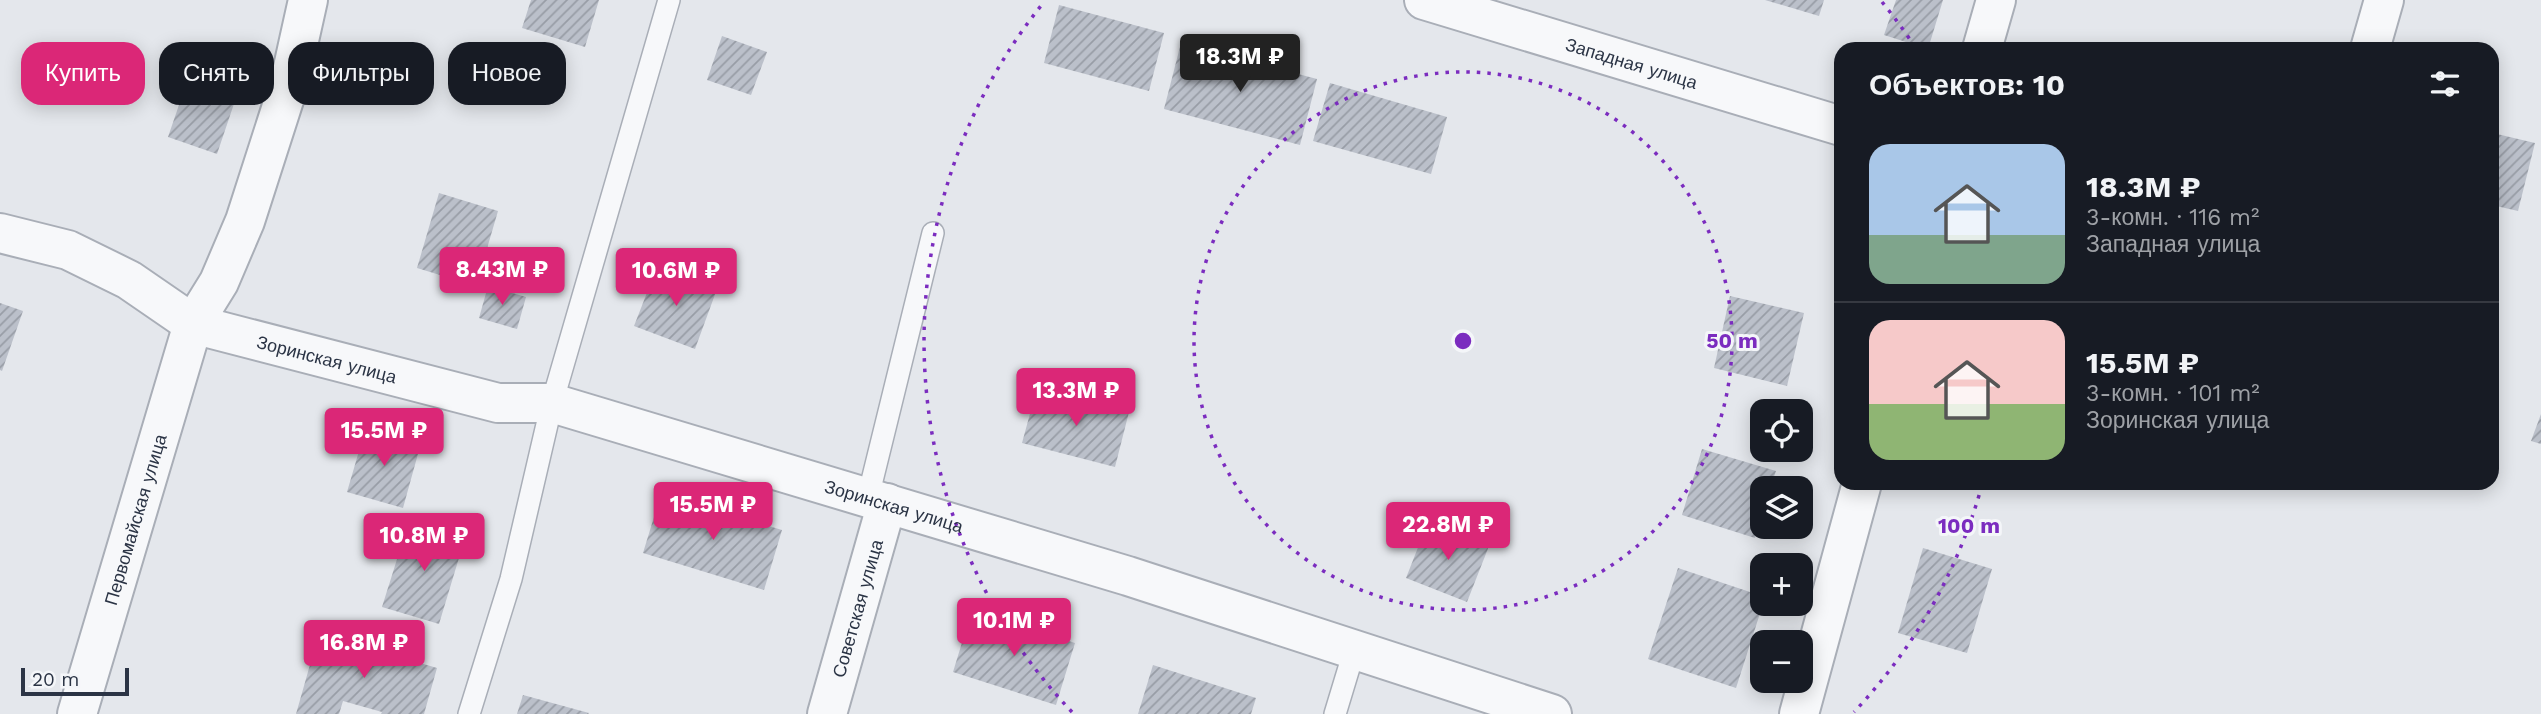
<!DOCTYPE html>
<html lang="ru">
<meta charset="utf-8">
<style>
body{margin:0;font-family:"Work Sans",sans-serif;background:#20242c;color:#f1f3f6;height:100vh;display:flex;flex-direction:column;font-size:26px;white-space:nowrap}
*{box-sizing:border-box;margin:0}
p{font-size:23px;color:#9ea1a6}
.icon{flex:none;width:38px;height:38px;fill:none;stroke:currentColor;stroke-width:2;stroke-linecap:round;stroke-linejoin:round}
.map{position:relative;flex:1;overflow:hidden}
.panel{position:absolute;left:1834px;top:42px;width:665px;height:448px;display:flex;flex-direction:column;background:#171b24;border-radius:21px;box-shadow:0 4px 18px #0003}
.panel>*{flex:none}
.top-card{position:absolute;left:21px;top:42px;width:665px;height:63px;display:flex;gap:14px}
.controls{position:absolute;left:1750px;top:399px;display:grid;gap:14px}
.controls a{display:grid;place-items:center;width:63px;height:63px;border-radius:14px;background:#171b24;box-shadow:0 4px 18px #0003;font-size:35px}
.scale{position:absolute;left:21px;bottom:18px;width:108px;box-sizing:border-box;padding-left:7px;border:4px solid #2b3445;border-top:0;font-size:19px;line-height:24px;white-space:nowrap;color:#2b3445;-webkit-text-stroke:5px #f4f6f9;paint-order:stroke}
.price{position:absolute;translate:-50% -60px;padding:0 16px;border-radius:7px;background:#db2777;color:#fff;font-size:23px;line-height:46px;filter:drop-shadow(0 2px 4px #0008)}
.price::after{content:'';position:absolute;left:50%;top:42px;width:21px;height:16px;margin-left:-10px;background:inherit;clip-path:polygon(0 0,100% 0,50% 100%)}
.price.current{background:#222;color:#fff}
ul{padding:0;list-style:none}
li{display:flex;align-items:center;gap:21px;height:175px;padding:0 35px}
li+li{border-top:2px solid #363941}
li span{display:grid;place-items:center;flex:none;width:196px;height:140px;border-radius:21px;color:#555}
li>.icon{margin-inline-start:auto}
span .icon{width:84px;height:84px;fill:#fffc;stroke-width:1}
li b{font-size:30px}
h2{display:flex;justify-content:space-between;align-items:center;height:84px;padding:0 35px;font-size:30px}
.chip{padding:0 24px;border-radius:21px;background:#171b24;box-shadow:0 4px 18px #0003;font-size:24px;line-height:63px}
.chip.current{background:#db2777;color:#fff}
.map>svg:first-child{display:block}
</style>
<div class="map">
<svg width="2541" height="714" viewBox="0 0 2541 714">
<defs>
<pattern id="building-hatch" width="6" height="6" patternUnits="userSpaceOnUse" patternTransform="scale(1.75)"><rect width="6" height="6" fill="#bbc0ca"/><path d="M-1 1l2-2M0 6l6-6M5 7l2-2" fill="none" stroke="#989da6"/></pattern>
</defs>
<rect width="100%" height="100%" fill="#e4e7ec"/>
<!-- building -->
<g fill="url(#building-hatch)">
<path d="M 531,0 L 599,0 L 585,47 L 522,28 Z"/>
<path d="M 1765,0 L 1824,0 L 1819,16 Z"/>
<path d="M 1896,0 L 1943,0 L 1928,49 L 1884,35 Z"/>
<path d="M 1059,5 L 1164,33 L 1149,91 L 1044,63 Z"/>
<path d="M 722,36 L 767,52 L 751,95 L 707,80 Z"/>
<path d="M 1181,43 L 1317,79 L 1300,145 L 1164,109 Z"/>
<path d="M 191,70 L 240,86 L 217,154 L 168,137 Z"/>
<path d="M 1330,83 L 1447,117 L 1431,174 L 1313,141 Z"/>
<path d="M 2497,134 L 2535,143 L 2518,211 L 2492,205 L 2492,155 Z"/>
<path d="M 439,193 L 498,211 L 476,286 L 417,268 Z"/>
<path d="M 657,267 L 717,289 L 695,349 L 634,326 Z"/>
<path d="M 488,286 L 526,297 L 517,329 L 479,318 Z"/>
<path d="M 1730,296 L 1804,313 L 1787,386 L 1714,368 Z"/>
<path d="M 0,303 L 23,311 L 2,371 L 0,370 Z"/>
<path d="M 1037,388 L 1129,412 L 1115,467 L 1022,443 Z"/>
<path d="M 2541,414 L 2541,444 L 2531,441 Z"/>
<path d="M 366,427 L 421,443 L 403,508 L 347,492 Z"/>
<path d="M 1702,449 L 1776,471 L 1770,488 L 1762,488 L 1762,514 L 1755,538 L 1682,515 Z"/>
<path d="M 661,494 L 782,530 L 764,590 L 643,553 Z"/>
<path d="M 409,521 L 465,538 L 439,624 L 382,607 Z"/>
<path d="M 1428,522 L 1489,546 L 1467,602 L 1406,578 Z"/>
<path d="M 1923,548 L 1992,569 L 1967,653 L 1898,633 Z"/>
<path d="M 1678,568 L 1762,596 L 1763,604 L 1736,688 L 1648,659 Z"/>
<path d="M 972,610 L 1075,643 L 1056,705 L 953,672 Z"/>
<path d="M 319,633 L 437,668 L 424,714 L 381,714 L 382,712 L 343,701 L 339,714 L 296,714 Z"/>
<path d="M 1153,665 L 1256,698 L 1251,714 L 1138,714 Z"/>
<path d="M 523,695 L 589,713 L 588,714 L 517,714 Z"/>
</g>
<g fill="none" stroke-linecap="round" stroke-linejoin="round">
<defs>
<g id="lane">
<path d="M 868,497 L 933,233"/>
<path d="M 469,714 L 511,579 L 552,403 L 669,0"/>
<path d="M 1335,714 L 1355,648"/>
</g>
<g id="street">
<path id="s1" d="M 1424,0 L 1841,126"/>
<path d="M 1982,49 L 1996,0"/>
<path d="M 2370,49 L 2384,0"/>
<path id="s2" d="M 0,233 L 68,250 L 129,280 L 193,324 L 498,403 L 552,403 L 1128,576 L 1552,714"/>
<path id="s3" d="M 77,714 L 193,324 L 219,282 L 245,221 L 290,81 L 308,0"/>
<path id="s4" d="M 827,714 L 887,503"/>
<path d="M 1799,714 L 1862,483"/>
</g>
</defs>
<!-- lane casing -->
<use href="#lane" stroke="#a9aeb7" stroke-width="24"/>
<!-- street casing -->
<use href="#street" stroke="#a9aeb7" stroke-width="42"/>
<!-- lane -->
<use href="#lane" stroke="#f7f8fa" stroke-width="21"/>
<!-- street -->
<use href="#street" stroke="#f7f8fa" stroke-width="38"/>
</g>
<!-- distance rings -->
<g fill="none" stroke="#7b2cbf" stroke-width="3.5" stroke-dasharray="3.5 7">
<circle cx="1463" cy="341" r="269"/>
<path d="M1982 485A539 539 0 0 1 1854 712M1072 712A539 539 0 0 1 1044 2M1882 2A539 539 0 0 1 1915 47"/>
</g>
<g text-anchor="middle" dominant-baseline="central" stroke-width="6" stroke-linejoin="round" paint-order="stroke">
<!-- street labels -->
<g font-size="18" fill="#2b3445" stroke="#f4f6f9">
<text stroke="none"><textPath href="#s1" startOffset="217">Западная улица</textPath></text>
<text stroke="none"><textPath href="#s2" startOffset="354">Зоринская улица</textPath></text>
<text stroke="none"><textPath href="#s2" startOffset="942">Зоринская улица</textPath></text>
<text stroke="none"><textPath href="#s3" startOffset="203">Первомайская улица</textPath></text>
<text stroke="none"><textPath href="#s4" startOffset="110">Советская улица</textPath></text>
</g>
</g>
<circle cx="1463" cy="341" r="10" fill="#7b2cbf" stroke="#f4f6f9" stroke-width="3.5"/>
<g font-size="21" text-anchor="middle" font-weight="bold" fill="#7b2cbf" stroke="#f4f6f9" stroke-width="6" stroke-linejoin="round" paint-order="stroke">
<text x="1732" y="348">50 m</text>
<text x="1969" y="533">100 m</text>
</g>
</svg>
<div class="controls">
<a><svg class="icon" aria-label="locate" viewBox="0 0 24 24"><circle cx="12" cy="12" r="6"/><path d="M12 2v4M12 18v4M2 12h4M18 12h4"/></svg></a>
<a><svg class="icon" aria-label="layers" viewBox="0 0 24 24"><path d="M12 4l9 5-9 5-9-5zM3 14l9 5 9-5"/></svg></a>
<a>+</a>
<a>−</a>
</div>
<div class="scale">20 m</div>
<b class="price current" style="left:1240px;top:94px">18.3M ₽</b>
<b class="price" style="left:502px;top:307px">8.43M ₽</b>
<b class="price" style="left:676px;top:308px">10.6M ₽</b>
<b class="price" style="left:1076px;top:428px">13.3M ₽</b>
<b class="price" style="left:384px;top:468px">15.5M ₽</b>
<b class="price" style="left:713px;top:542px">15.5M ₽</b>
<b class="price" style="left:1448px;top:562px">22.8M ₽</b>
<b class="price" style="left:424px;top:573px">10.8M ₽</b>
<b class="price" style="left:1014px;top:658px">10.1M ₽</b>
<b class="price" style="left:364px;top:680px">16.8M ₽</b>
<div class="top-card">
<a class="chip current">Купить</a>
<a class="chip">Снять</a>
<a class="chip">Фильтры</a>
<a class="chip">Новое</a>
</div>
<section class="panel">
<h2>Объектов: 10<svg class="icon" aria-label="filters" viewBox="0 0 24 24"><path d="M4 7h16M4 17h16"/><circle cx="9" cy="7" r="2"/><circle cx="15" cy="17" r="2"/></svg></h2>
<ul>
<li><span style="background:linear-gradient(#a9c7e8 65%,#7fa58c 0)"><svg class="icon" aria-label="home" viewBox="0 0 24 24"><path d="M3 11l9-7 9 7M6 9v11h12V9"/></svg></span><div><b>18.3M ₽</b><p>3-комн. · 116 m²</p><p>Западная улица</p></div></li>
<li><span style="background:linear-gradient(#f6c9c9 60%,#8fb573 0)"><svg class="icon" aria-label="home" viewBox="0 0 24 24"><path d="M3 11l9-7 9 7M6 9v11h12V9"/></svg></span><div><b>15.5M ₽</b><p>3-комн. · 101 m²</p><p>Зоринская улица</p></div></li>
</ul>
</section>
</div>
